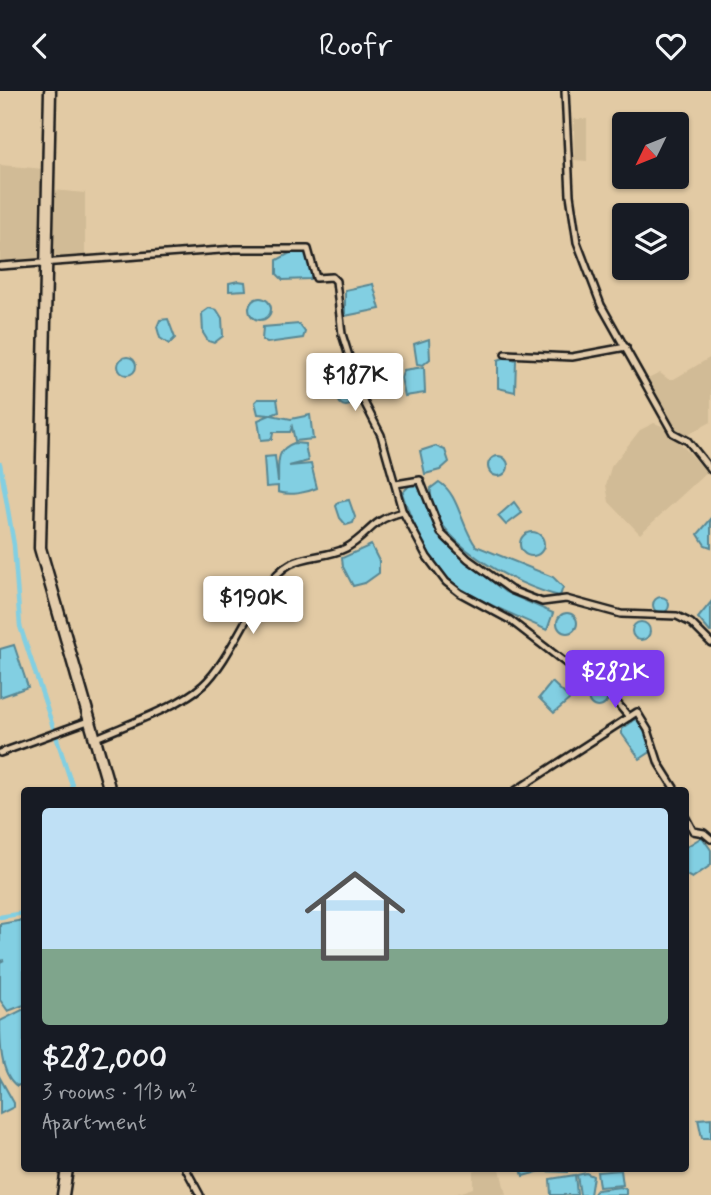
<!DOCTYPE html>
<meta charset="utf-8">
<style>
body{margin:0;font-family:Mynerve,sans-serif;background:#242831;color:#f1f3f6;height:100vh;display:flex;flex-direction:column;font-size:26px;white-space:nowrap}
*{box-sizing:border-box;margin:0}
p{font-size:23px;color:#9ea1a6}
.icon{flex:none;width:38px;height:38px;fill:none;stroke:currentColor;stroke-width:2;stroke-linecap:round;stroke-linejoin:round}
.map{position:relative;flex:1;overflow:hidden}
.drawer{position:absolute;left:21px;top:696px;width:668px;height:385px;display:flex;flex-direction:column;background:#171b24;border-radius:7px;box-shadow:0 2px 5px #0004}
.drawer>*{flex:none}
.needle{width:46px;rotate:227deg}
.buttons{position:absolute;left:612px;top:21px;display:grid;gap:14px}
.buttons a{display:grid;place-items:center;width:77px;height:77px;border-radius:7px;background:#171b24;box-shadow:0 2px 5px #0004;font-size:35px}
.price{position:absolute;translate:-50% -60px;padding:0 16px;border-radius:7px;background:#fff;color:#222;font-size:23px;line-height:46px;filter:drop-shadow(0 2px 4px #0008)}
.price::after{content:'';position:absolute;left:50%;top:42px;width:21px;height:16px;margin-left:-10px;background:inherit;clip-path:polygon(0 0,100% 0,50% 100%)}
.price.on{background:#7c3aed;color:#fff}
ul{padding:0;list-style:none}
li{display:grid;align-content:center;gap:14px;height:371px;padding:0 21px}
li span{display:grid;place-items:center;height:217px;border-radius:7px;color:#555}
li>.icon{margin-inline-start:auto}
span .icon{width:126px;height:126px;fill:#fffc;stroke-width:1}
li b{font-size:30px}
header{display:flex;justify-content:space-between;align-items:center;height:91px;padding:0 21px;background:#171b24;font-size:32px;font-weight:600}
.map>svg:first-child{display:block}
</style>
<header><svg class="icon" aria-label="back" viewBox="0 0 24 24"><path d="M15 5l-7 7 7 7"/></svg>Roofr<svg class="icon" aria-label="heart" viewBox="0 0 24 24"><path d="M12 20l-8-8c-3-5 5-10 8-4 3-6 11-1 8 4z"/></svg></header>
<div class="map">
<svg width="711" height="1104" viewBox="0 0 711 1104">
<rect width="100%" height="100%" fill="#e2caa4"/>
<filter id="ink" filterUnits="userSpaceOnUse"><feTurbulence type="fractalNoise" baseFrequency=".0143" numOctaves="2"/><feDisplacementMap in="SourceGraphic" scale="14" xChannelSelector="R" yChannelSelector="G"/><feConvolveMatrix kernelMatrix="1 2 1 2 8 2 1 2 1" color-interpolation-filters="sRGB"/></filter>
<g filter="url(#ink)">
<!-- built -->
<g fill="#d1bb96">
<path d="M 574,28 L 587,28 L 587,70 L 574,69 Z"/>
<path d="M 0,74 L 44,78 L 44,169 L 0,173 Z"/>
<path d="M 53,99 L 85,102 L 85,166 L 51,167 Z"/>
<path d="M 711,266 L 711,331 L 682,347 L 674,341 L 663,325 L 646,289 L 660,282 L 668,288 L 674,288 Z"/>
<path d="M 654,332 L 665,336 L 707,381 L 640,443 L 609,411 L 606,394 L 611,376 L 640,339 Z"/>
<path d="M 480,1078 L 500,1078 L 506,1104 L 452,1104 L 473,1097 L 473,1080 Z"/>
</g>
<!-- water -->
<g fill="#82cfe2" stroke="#598793" stroke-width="2">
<path d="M 292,161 L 308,161 L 313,185 L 310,188 L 283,189 L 277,183 L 277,169 Z"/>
<path d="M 238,190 L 245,191 L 246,199 L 229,200 L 229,192 Z"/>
<path d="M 373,193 L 380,218 L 345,225 L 345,199 Z"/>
<circle cx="260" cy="218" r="11"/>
<path d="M 209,217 L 217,219 L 222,227 L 223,245 L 214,252 L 208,250 L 203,242 L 202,222 Z"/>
<path d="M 168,228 L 175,247 L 169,253 L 160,247 L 157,236 L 160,229 Z"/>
<path d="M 299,233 L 305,241 L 303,247 L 267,252 L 262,249 L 263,236 Z"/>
<path d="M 429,248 L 430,268 L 423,274 L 417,273 L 414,253 Z"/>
<circle cx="127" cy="275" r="9"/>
<path d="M 506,266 L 516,269 L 515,301 L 498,297 L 498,269 Z"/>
<path d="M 424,276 L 425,302 L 405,305 L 401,287 L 404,279 Z"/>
<circle cx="346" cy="307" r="8"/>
<path d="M 258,308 L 277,308 L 279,321 L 271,324 L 291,328 L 310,324 L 313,348 L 295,350 L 292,336 L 290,341 L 273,341 L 272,348 L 261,349 L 258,329 L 270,324 L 258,323 L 255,311 Z"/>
<path d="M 294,352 L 305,353 L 308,370 L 289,375 L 311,373 L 317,397 C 306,402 290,405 278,401 L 278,395 L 266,396 L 264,366 L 275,365 L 278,391 C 279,375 274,359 294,352 Z"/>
<path d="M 435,355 L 445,359 L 449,371 L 440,379 L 425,383 L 420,360 Z"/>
<circle cx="498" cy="375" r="10"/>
<path d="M 439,391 C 459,403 461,436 476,455 L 553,486 L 563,496 L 560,505 C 518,496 426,449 431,397 Z"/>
<path d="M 410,394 L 421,396 L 438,443 L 453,459 L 505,501 L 553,522 L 547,539 C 519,526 489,514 462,499 C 434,483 412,432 402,402 Z"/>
<path d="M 349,409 L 355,426 L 353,432 L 346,434 L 340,427 L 336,415 L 339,411 Z"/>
<path d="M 514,411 L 522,422 L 506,434 L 498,425 Z"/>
<path d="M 711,428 L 711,456 L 705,454 L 698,443 Z"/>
<circle cx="532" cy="453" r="12"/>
<path d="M 371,454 L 379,470 L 379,482 L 365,492 L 353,495 L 343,476 L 342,467 Z"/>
<circle cx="661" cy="514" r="8"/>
<path d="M 711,511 L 711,541 L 710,541 L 698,527 Z"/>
<circle cx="567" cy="532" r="10"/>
<circle cx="641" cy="540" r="9"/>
<path d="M 14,554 L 28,596 L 0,606 L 0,558 Z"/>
<path d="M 552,591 L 570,608 L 554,622 L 539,607 Z"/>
<circle cx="598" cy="606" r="10"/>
<path d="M 636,628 L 642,632 L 652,660 L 640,668 L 622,643 L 622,638 Z"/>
<path d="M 702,746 L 711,759 L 711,774 L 692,787 L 686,784 L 686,756 Z"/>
<path d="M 24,829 L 24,914 L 8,920 L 0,909 L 0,871 L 4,869 L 0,870 L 0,833 Z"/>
<path d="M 24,918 L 24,992 L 17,995 C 0,983 0,952 0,930 Z"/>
<path d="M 0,987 L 14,1012 L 14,1016 L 0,1023 Z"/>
<path d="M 711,1027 L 711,1047 L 702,1047 L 698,1028 Z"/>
<path d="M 521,1078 L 567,1078 L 567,1081 L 541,1080 L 523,1085 Z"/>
<path d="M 621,1079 L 623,1094 L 599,1096 L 597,1081 Z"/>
<path d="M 586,1082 L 593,1085 L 590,1104 L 580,1104 L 577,1084 Z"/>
<path d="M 575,1084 L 577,1104 L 551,1104 L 550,1088 Z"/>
<path d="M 620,1096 L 626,1098 L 626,1104 L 593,1104 L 597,1099 Z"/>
</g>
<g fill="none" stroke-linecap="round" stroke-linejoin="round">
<!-- canal -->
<g stroke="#82cfe2" stroke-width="4.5">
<path d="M 0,373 L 14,454 L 20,535 L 74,700"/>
<path d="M 0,826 L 24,822"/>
</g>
<defs>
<g id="street">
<path d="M 565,0 L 570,104 L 577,151 L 601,214 L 673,342 L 688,350 L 711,379"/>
<path d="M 0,175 L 235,158 L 308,158 L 316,187 L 332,186 L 336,190 L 342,243 L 362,307 L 381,344 L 402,419 L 427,466 L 446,491 L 460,502 L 510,529 L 567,573 L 596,587 L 629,626"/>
<path d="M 505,263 L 572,266 L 626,256"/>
<path d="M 396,393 L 420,389 L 441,442 L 468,468 L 511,499 L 542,511 L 566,508 L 621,523 L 677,525 L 691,532 L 711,552"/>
<path d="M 94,648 C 125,634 179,616 203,594 C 235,565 257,491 290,473 C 307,464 329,466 346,457 C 370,444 369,429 403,421"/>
<path d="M 0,662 L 88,630"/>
<path d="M 515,700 L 637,621 L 648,639 L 659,673 L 676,700"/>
<path d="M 686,727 L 693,740 L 704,742 L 711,748"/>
<path d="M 186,1078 L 200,1104"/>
</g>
<g id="highway">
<path d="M 50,0 L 40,457 L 110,700"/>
<path d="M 63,1104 L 67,1078"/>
</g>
</defs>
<!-- street casing -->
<use href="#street" stroke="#1c1c1c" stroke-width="10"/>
<!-- highway casing -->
<use href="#highway" stroke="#1c1c1c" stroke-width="15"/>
<!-- street -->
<use href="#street" stroke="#e3ccab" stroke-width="5"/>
<!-- highway -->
<use href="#highway" stroke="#e3ccab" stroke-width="10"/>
</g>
</g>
</svg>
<div class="buttons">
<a><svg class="needle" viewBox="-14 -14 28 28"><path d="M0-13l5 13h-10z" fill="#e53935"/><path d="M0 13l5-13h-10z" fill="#9ea1a6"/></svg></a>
<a><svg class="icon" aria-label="layers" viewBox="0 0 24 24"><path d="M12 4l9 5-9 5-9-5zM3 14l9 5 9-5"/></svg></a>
</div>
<b class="price" style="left:355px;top:322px">$187K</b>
<b class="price" style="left:253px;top:545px">$190K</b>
<b class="price on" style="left:615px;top:619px">$282K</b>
<section class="drawer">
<ul>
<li><span style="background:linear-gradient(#bfe0f5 65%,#7fa58c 0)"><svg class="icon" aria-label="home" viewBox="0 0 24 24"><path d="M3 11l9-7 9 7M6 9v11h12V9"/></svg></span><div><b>$282,000</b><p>3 rooms · 113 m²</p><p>Apartment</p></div></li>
</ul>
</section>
</div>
